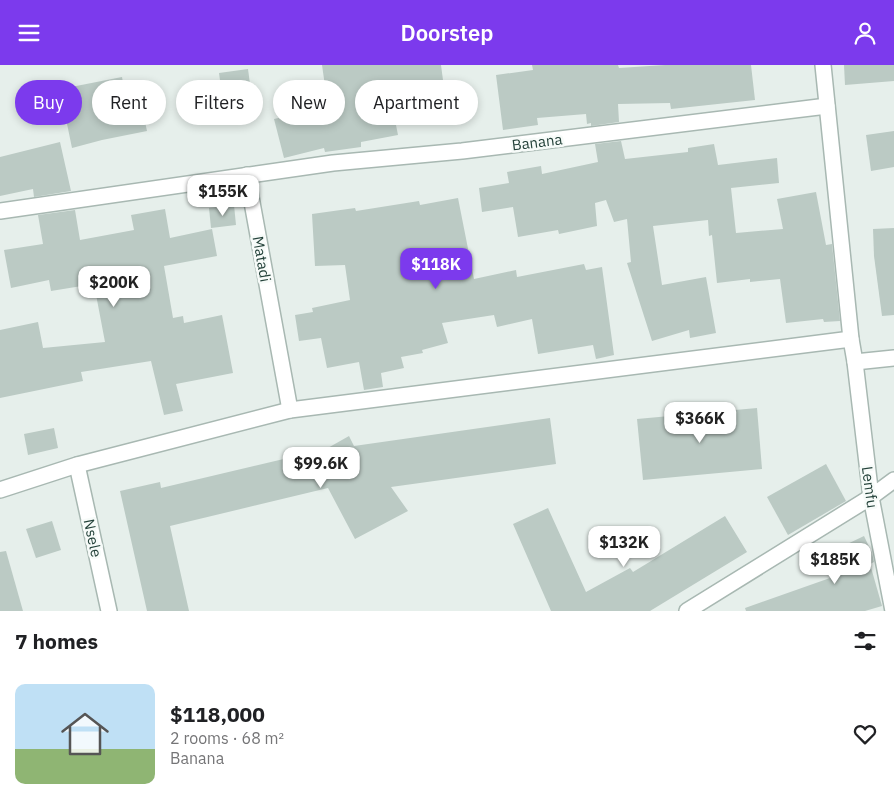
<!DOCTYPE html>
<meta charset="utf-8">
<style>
body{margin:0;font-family:"IBM Plex Sans",sans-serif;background:#f2f2f2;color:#202124;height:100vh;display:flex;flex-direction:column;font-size:19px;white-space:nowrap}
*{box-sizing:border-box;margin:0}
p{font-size:16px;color:#757577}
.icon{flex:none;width:28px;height:28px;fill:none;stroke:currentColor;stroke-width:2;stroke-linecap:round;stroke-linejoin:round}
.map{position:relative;height:546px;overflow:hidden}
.drawer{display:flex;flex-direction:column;background:#fff;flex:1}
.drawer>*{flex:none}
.top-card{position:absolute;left:15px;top:15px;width:500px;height:45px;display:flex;gap:10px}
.price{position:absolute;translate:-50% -42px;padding:0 11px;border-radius:10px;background:#fff;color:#222;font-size:16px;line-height:32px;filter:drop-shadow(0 1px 2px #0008)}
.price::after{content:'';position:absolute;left:50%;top:30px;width:15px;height:11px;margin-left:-8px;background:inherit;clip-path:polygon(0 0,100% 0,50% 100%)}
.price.active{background:#7c3aed;color:#fff}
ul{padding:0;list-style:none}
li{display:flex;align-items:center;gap:15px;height:125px;padding:0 15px}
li+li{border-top:1px solid #e0e0e0}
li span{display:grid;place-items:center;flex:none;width:140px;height:100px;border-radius:10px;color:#555}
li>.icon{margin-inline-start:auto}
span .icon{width:60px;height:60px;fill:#fffc;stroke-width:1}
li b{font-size:21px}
h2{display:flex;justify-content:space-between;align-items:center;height:60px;padding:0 15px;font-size:21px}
.pill{padding:0 18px;border-radius:22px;background:#fff;box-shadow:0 2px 8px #0003;font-size:18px;line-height:45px}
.pill.active{background:#7c3aed;color:#fff}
header{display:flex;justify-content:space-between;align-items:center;height:65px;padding:0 15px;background:#7c3aed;color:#fff;font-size:22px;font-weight:600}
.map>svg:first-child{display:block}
</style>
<header><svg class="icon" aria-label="menu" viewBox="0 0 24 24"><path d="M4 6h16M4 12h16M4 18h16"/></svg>Doorstep<svg class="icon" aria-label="person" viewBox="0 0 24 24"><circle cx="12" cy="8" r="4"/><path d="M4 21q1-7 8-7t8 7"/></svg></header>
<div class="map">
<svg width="894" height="546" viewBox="0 0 894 546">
<rect width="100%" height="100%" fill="#e6efeb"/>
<!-- building -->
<g fill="#bbcac4">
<path d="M 322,0 L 441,0 L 448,53 L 396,60 L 398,70 L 361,77 L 361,82 L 325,87 L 324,83 L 284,93 L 274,54 L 328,42 Z"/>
<path d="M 532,0 L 618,0 L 619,3 L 665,0 L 751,0 L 755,35 L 671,44 L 670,38 L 618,39 L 619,57 L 591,61 L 591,58 L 587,59 L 586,49 L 537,53 L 538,60 L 503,65 L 496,10 L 533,5 Z"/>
<path d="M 844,0 L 894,0 L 894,16 L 845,20 Z"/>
<path d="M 248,4 L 252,34 L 223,37 L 219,8 Z"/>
<path d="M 122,12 L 128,45 L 142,43 L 147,66 L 102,75 L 72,83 L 66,54 L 74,53 L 66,23 Z"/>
<path d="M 894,66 L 894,102 L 871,106 L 866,70 Z"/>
<path d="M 621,76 L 625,94 L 688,87 L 688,83 L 714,79 L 718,100 L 777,93 L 779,118 L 731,123 L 736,168 L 783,164 L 777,134 L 816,127 L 826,180 L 832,179 L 840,256 L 824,257 L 823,254 L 786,258 L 780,214 L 750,217 L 750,214 L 717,218 L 712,170 L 709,171 L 708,155 L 653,161 L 662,220 L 706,212 L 716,268 L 690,273 L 689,265 L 652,276 L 627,198 L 631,197 L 627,154 L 614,157 L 606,135 L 595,138 L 597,161 L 559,169 L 558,165 L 518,172 L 513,142 L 482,147 L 479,123 L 509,118 L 507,107 L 541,101 L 542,109 L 598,97 L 595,79 Z"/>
<path d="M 60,77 L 71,126 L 34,132 L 33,124 L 0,131 L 0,92 Z"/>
<path d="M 458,133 L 474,214 L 516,205 L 517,212 L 584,199 L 586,205 L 602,202 L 614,290 L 596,294 L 593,280 L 538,289 L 532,254 L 497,262 L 494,250 L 442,258 L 448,278 L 422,285 L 423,288 L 401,292 L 404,303 L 381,308 L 383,322 L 364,325 L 359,297 L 327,303 L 321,273 L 299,276 L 295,250 L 313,247 L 312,243 L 350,235 L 345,200 L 315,201 L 312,149 L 355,143 L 356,146 L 419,136 L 420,140 Z"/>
<path d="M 234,140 L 236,160 L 211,163 L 209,143 Z"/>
<path d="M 165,144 L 170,173 L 212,164 L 217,191 L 164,201 L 173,253 L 183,251 L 184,258 L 222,250 L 233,308 L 176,319 L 183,346 L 164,350 L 151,296 L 81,307 L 83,316 L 0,333 L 0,265 L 38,257 L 43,283 L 105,277 L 94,219 L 51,226 L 49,215 L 11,223 L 4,185 L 43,179 L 38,150 L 75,145 L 80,175 L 134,165 L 131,150 Z"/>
<path d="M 894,163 L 894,250 L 882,251 L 874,191 L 873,164 Z"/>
<path d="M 757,343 L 762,404 L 643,415 L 637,354 Z"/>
<path d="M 550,353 L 556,399 L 391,422 L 408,446 L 355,474 L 328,423 L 170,461 L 189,546 L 147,546 L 120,426 L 160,417 L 161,423 L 326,384 L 349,371 L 354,381 Z"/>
<path d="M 54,363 L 58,383 L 28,390 L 24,369 Z"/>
<path d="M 826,399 L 846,436 L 788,470 L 767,432 Z"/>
<path d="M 548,443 L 586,527 L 630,503 L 633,507 L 725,451 L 747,487 L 650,546 L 551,546 L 513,459 Z"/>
<path d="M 52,456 L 61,485 L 36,493 L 26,464 Z"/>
<path d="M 864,471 L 872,488 L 874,497 L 870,499 L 882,541 L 865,546 L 746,546 L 745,543 L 830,513 L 820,492 Z"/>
<path d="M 6,486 L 23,546 L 0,546 L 0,487 Z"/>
</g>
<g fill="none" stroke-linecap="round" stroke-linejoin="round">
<defs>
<g id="minor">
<path d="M 823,0 L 851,274 L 855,297 L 871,432 L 893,546"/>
<path d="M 247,110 L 290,345"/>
<path d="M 0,146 L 333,98 L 462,86 L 827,41"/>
<path d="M 855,297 L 894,293"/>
<path d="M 77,400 L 109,546"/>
<path d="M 0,425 L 77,400 L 290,345 L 851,274"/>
<path d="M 687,546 L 871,432 L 894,415"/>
</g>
</defs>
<!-- minor casing -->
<use href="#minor" stroke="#a8b8b2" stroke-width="18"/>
<!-- minor -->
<use href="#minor" stroke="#fff" stroke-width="15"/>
</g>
<g text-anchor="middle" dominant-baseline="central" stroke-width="5" stroke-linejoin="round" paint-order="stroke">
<!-- street labels -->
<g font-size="15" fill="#24423a" stroke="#f7fbf9">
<text transform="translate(537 77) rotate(-7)">Banana</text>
<text transform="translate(262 194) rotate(80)">Matadi</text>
<text transform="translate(870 422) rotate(82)">Lemfu</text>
<text transform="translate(93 473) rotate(78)">Nsele</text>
</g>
</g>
</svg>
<b class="price" style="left:223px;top:152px">$155K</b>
<b class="price active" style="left:436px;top:225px">$118K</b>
<b class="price" style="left:114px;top:243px">$200K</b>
<b class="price" style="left:700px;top:379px">$366K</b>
<b class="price" style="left:321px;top:424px">$99.6K</b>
<b class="price" style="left:624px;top:503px">$132K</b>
<b class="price" style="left:835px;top:520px">$185K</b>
<div class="top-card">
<a class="pill active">Buy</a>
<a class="pill">Rent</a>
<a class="pill">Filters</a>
<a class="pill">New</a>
<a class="pill">Apartment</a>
</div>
</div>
<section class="drawer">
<h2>7 homes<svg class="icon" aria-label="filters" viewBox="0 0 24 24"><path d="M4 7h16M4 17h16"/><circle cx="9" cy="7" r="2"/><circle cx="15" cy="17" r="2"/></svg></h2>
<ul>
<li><span style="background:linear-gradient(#bfe0f5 65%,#8fb573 0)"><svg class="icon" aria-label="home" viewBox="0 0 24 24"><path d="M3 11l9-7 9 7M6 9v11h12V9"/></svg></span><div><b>$118,000</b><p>2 rooms · 68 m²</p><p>Banana</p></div><svg class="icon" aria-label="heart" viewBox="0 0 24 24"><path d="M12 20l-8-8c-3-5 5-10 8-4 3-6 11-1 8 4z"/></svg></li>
</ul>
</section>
